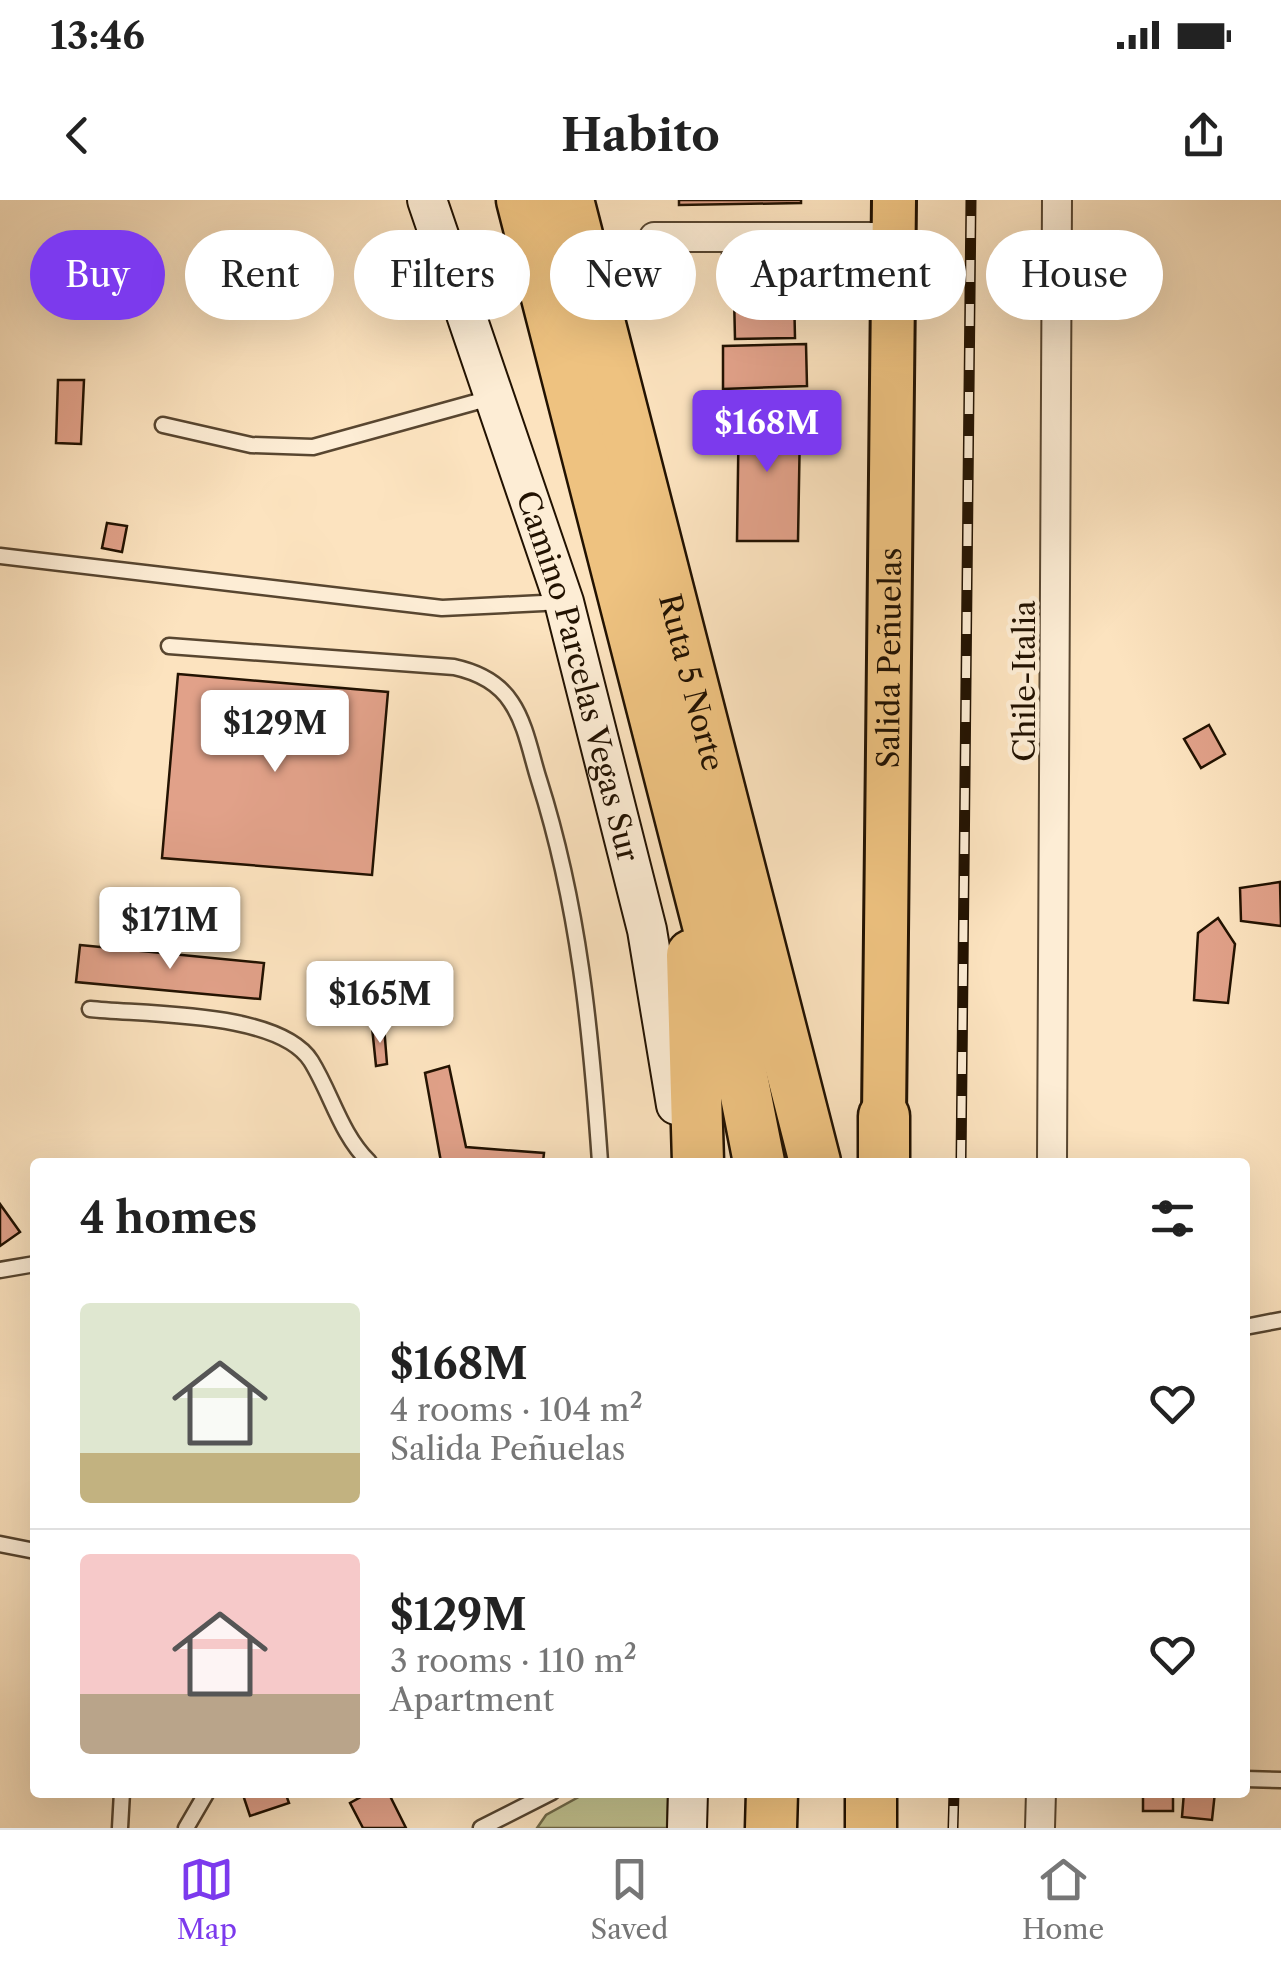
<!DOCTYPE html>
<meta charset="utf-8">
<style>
body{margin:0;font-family:"Libre Caslon Text",serif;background:#f2f2f2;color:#222;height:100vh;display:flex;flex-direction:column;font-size:38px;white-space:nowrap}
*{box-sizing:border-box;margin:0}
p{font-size:32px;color:#767676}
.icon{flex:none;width:55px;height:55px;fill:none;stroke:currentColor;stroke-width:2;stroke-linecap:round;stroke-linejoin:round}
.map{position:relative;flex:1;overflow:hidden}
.drawer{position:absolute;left:30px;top:958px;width:1220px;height:640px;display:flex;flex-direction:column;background:#fff;border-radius:10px;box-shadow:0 10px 40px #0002}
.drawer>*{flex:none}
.hud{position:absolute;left:30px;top:30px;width:1222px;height:90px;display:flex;gap:20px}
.price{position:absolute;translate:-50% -85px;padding:0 22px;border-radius:10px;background:#fff;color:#222;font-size:32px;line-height:65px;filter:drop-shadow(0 2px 5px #0008)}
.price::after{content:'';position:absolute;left:50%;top:60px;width:30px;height:22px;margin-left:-15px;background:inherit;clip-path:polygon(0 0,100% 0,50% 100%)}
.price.selected{background:#7c3aed;color:#fff}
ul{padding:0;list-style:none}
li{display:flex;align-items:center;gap:30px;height:250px;padding:0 50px}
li+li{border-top:2px solid #e0e0e0}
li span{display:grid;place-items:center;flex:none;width:280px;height:200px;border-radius:10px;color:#555}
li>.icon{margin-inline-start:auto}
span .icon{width:120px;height:120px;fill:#fffc;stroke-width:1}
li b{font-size:42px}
h2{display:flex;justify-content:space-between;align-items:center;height:120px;padding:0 50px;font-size:42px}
.tag{padding:0 35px;border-radius:45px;background:#fff;box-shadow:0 10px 40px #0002;font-size:35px;line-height:90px}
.tag.selected{background:#7c3aed;color:#fff}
.status{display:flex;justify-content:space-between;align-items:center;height:70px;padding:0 50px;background:#fff;direction:ltr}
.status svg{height:28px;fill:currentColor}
header{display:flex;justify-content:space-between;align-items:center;height:130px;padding:0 50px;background:#fff;font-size:45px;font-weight:700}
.dock{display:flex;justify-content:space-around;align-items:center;height:140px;border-top:2px solid #e0e0e0;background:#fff;font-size:28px;color:#767676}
.dock a{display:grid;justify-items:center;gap:5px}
.dock .selected{color:#7c3aed}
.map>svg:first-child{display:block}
</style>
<div class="status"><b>13:46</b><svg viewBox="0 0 49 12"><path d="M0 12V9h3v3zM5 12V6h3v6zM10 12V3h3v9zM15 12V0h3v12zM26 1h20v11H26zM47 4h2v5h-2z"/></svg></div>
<header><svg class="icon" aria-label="back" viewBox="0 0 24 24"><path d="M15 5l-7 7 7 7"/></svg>Habito<svg class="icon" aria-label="share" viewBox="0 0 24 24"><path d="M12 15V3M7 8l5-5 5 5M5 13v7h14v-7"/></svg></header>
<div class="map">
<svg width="1281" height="1628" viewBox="0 0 1281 1628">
<rect width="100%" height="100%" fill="#fce3bf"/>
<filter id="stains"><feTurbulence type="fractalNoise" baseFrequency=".002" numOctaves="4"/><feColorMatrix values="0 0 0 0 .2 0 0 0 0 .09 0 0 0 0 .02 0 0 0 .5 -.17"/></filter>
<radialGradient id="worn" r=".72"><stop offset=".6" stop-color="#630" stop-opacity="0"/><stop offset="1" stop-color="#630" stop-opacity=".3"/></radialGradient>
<!-- green -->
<path fill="#c2c390" stroke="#726a48" stroke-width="2.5" d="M 586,1593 L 668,1593 L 667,1628 L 537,1628 L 546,1615 Z"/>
<!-- building -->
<g fill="#e1a189" stroke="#221201" stroke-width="2.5">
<path d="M 679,0 L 801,0 L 801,3 L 679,5 Z"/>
<path d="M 64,50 L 94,52 L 93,81 L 62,79 Z"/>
<path d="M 722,50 L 776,50 L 776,88 L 722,89 Z"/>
<path d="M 794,93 L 795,138 L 735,139 L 734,95 Z"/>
<path d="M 806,144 L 807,186 L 723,189 L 723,146 Z"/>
<path d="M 58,180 L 84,180 L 81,244 L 56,243 Z"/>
<path d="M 739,201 L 775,201 L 775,225 L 800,226 L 798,341 L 737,341 Z"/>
<path d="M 107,323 L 127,326 L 122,352 L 102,348 Z"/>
<path d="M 178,474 L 388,492 L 372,675 L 162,658 Z"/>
<path d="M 1209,525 L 1225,554 L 1201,568 L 1184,539 Z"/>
<path d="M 1280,682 L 1281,726 L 1241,721 L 1240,688 Z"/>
<path d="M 1218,718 L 1235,744 L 1228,803 L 1194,800 L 1198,733 Z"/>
<path d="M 80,745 L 264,763 L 260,799 L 76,782 Z"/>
<path d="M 384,826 L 387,864 L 376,866 L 372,827 Z"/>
<path d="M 449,866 L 466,947 L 544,953 L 543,962 L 441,962 L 425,873 Z"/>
<path d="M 0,1004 L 20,1032 L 0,1046 Z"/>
<path d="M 242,1592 L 285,1592 L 289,1603 L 250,1616 Z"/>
<path d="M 370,1592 L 388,1592 L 406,1628 L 363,1628 L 350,1603 Z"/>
<rect x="1143" y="1592" width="30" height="19"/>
<path d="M 1184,1592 L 1215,1592 L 1212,1620 L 1182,1617 Z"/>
</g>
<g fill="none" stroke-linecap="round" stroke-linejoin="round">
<defs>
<g id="lane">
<path d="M 163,225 L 251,245 L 313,247 L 494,197"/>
<path d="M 0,356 L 442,408 L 563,402"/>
<path d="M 169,446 L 454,467 C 477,472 498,482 511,502 C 526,524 531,555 539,580 C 579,706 591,832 600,962"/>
<path d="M 90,809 C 146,815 279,811 311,861 C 332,895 340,933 369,962"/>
<path d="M 0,1070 L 35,1064"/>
<path d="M 1245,1127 L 1281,1120"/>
<path d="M 0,1344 L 35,1351"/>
<path d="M 1245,1579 L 1281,1580"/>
<path d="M 120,1628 L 122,1592"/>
<path d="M 186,1628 L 207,1592"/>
<path d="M 481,1628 L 552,1592"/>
</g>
<g id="street">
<path d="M 654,37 L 894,37"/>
<path d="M 1052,962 L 1057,0"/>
<path d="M 1040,1628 L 1041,1592"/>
</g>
<g id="secondary">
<path id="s1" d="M 427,0 L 564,402 L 647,730 L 676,905"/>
<path d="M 687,1628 L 688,1592"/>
</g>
<g id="primary">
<path id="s2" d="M 884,916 L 894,0"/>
</g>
<g id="highway">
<path d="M 522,0 L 726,795 L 759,962"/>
<path id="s3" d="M 568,0 L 815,962"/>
<path d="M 692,755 L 698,962"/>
<path d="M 884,916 L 884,962"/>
<path d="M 771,1628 L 772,1592"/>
<path d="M 871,1628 L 871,1592"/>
</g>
</defs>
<!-- lane casing -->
<use href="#lane" stroke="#584630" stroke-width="19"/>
<!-- street casing -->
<use href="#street" stroke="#584630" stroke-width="32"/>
<!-- secondary casing -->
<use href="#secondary" stroke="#221201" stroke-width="42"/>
<!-- primary casing -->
<use href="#primary" stroke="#221201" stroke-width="48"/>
<!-- highway casing -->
<use href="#highway" stroke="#221201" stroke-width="55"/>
<!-- lane -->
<use href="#lane" stroke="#fdedd5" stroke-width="14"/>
<!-- street -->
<use href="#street" stroke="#fdedd5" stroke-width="28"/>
<!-- secondary -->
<use href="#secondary" stroke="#fdedd5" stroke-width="38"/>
<!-- primary -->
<use href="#primary" stroke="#eec280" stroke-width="42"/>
<!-- highway -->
<use href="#highway" stroke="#eec280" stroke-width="50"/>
<defs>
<g id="rail">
<path d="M 961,962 L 971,0"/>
<path d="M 953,1628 L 954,1592"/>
</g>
</defs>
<!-- rail casing -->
<use href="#rail" stroke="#221201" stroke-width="11"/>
<!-- rail -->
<use href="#rail" stroke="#fdedd5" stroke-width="8" stroke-dasharray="22" stroke-linecap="butt"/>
</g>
<g text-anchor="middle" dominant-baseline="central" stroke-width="9" stroke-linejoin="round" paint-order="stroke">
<!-- street labels -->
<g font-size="30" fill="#221201" stroke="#fdedd5">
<text stroke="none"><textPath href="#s2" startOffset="458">Salida Peñuelas</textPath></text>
<text stroke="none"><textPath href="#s1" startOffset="500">Camino Parcelas Vegas Sur</textPath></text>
<text stroke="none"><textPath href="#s3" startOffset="498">Ruta 5 Norte</textPath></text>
<text transform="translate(1024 481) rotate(-90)">Chile-Italia</text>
</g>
</g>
<rect width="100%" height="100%" filter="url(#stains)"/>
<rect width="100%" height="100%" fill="url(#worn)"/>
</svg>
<b class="price selected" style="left:767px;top:275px">$168M</b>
<b class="price" style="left:275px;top:575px">$129M</b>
<b class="price" style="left:170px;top:772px">$171M</b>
<b class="price" style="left:380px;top:846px">$165M</b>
<div class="hud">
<a class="tag selected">Buy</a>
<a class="tag">Rent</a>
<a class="tag">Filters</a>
<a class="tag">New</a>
<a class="tag">Apartment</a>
<a class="tag">House</a>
</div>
<section class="drawer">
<h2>4 homes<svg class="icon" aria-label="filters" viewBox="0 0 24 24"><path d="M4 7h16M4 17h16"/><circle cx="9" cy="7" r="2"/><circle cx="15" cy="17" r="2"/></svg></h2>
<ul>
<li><span style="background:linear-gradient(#dfe7d0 75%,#c2b280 0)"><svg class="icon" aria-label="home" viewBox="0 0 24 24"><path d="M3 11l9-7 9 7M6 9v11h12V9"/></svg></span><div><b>$168M</b><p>4 rooms · 104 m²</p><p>Salida Peñuelas</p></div><svg class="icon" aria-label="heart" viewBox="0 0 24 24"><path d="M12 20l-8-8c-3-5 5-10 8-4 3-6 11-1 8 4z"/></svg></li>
<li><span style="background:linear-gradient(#f6c9c9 70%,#b9a48a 0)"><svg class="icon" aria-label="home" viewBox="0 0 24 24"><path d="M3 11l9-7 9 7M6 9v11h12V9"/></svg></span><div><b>$129M</b><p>3 rooms · 110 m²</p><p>Apartment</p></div><svg class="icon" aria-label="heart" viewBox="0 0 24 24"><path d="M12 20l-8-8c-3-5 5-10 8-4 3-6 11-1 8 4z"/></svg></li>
</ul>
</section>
</div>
<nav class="dock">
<a class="selected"><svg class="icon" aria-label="map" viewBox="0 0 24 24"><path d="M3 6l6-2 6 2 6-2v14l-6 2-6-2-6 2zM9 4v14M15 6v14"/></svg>Map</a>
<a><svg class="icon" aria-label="saved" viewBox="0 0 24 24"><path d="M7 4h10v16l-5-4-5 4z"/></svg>Saved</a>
<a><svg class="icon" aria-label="home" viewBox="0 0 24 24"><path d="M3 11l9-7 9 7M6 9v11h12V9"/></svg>Home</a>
</nav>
